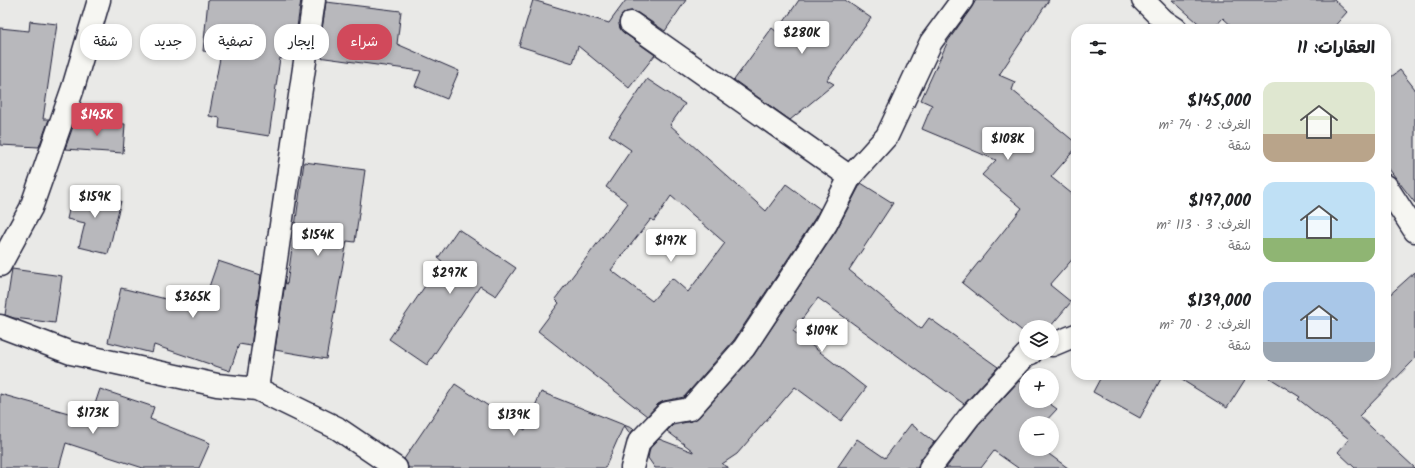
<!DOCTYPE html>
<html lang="ar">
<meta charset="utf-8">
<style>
body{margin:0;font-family:Kalam,"Playpen Sans Arabic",sans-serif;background:#f6f6f6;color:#202124;direction:rtl;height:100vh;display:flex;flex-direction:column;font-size:15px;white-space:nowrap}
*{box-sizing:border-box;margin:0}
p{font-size:13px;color:#757577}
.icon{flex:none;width:22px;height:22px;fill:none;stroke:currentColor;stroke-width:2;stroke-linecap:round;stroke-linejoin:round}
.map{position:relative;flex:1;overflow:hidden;direction:ltr}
.sheet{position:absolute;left:1071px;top:24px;width:320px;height:356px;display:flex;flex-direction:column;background:#fff;border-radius:16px;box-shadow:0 2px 6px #0003;direction:rtl}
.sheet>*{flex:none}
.banner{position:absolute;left:12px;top:24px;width:380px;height:36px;direction:rtl;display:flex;gap:8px}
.controls{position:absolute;left:1019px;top:320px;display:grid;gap:8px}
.controls a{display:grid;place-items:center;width:40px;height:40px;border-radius:50%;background:#fff;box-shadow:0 2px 6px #0003;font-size:20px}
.price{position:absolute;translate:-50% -34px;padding:0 9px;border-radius:4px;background:#fff;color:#222;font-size:13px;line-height:26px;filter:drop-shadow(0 1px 2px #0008)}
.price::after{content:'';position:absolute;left:50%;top:24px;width:12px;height:9px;margin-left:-6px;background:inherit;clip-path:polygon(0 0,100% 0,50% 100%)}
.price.active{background:#d1495b;color:#fff}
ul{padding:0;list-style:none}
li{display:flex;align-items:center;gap:12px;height:100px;padding:0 16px}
li span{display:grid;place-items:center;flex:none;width:112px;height:80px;border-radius:12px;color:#555}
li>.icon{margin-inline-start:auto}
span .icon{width:48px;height:48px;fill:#fffc;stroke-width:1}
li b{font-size:17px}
h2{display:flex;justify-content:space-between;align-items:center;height:48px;padding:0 16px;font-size:17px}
.chip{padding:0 14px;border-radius:16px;background:#fff;box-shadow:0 2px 6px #0003;font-size:14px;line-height:36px}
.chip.active{background:#d1495b;color:#fff}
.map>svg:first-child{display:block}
</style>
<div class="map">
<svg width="1415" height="468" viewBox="0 0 1415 468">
<rect width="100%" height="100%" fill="#e9e9e7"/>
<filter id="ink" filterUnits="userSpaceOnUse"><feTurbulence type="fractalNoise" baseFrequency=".025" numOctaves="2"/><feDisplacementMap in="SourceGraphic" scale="8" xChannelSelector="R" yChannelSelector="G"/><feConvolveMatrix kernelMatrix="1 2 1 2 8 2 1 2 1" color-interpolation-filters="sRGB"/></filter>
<g filter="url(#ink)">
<!-- building -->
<g fill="#b8b8bc" stroke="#22223b" fill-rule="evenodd">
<path d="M 208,0 L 301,0 L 293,54 L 282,53 L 282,59 L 280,58 L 269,136 L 219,128 L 220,118 L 209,116 L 221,53 L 203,51 Z"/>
<path d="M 533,0 L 609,23 L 626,0 L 686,0 L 665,31 L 638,13 L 632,11 L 626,12 L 621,16 L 619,22 L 620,28 L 624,33 L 655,55 L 629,88 L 578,46 L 573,63 L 519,46 Z"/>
<path d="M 799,0 L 845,0 L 871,18 L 827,80 L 834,84 L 790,120 L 734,80 L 772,28 L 777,32 Z"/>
<path d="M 976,0 L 1049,0 L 999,75 L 1015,82 L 1012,90 L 1076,143 L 1076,148 L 1051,177 L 1076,197 L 1076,255 L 1050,285 L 1071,302 L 1050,327 L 1026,327 L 1026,334 L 962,283 L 1022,208 L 982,175 L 996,160 L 922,129 L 932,105 L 921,100 L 948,41 L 972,7 Z"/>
<path d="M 1172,0 L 1334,0 L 1347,12 L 1332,29 L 1235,29 L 1223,18 L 1213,29 L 1205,29 Z"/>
<path d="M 326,2 L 401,11 L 397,44 L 459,71 L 447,99 L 415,86 L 421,71 L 318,57 Z"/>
<path d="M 30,21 L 57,24 L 43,119 L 49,119 L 39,147 L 0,145 L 0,28 L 29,31 Z"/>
<path d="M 1400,70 L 1415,89 L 1415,203 L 1386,165 L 1386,81 Z"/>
<path d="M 647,79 L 685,104 L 670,125 L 766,211 L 786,184 L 820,209 L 815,218 L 734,340 L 684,397 L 664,401 L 658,404 L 647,416 L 538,331 L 559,303 L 555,299 L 628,203 L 606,187 L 631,150 L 609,135 ZM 671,196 L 725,243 L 688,292 L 672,278 L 652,301 L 611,270 L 651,219 L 654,221 Z"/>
<path d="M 75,121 L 125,124 L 123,153 L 65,149 Z"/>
<path d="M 304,162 L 365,170 L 355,242 L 347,241 L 326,359 L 275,350 L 285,283 L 287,284 Z"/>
<path d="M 861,183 L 893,203 L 849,270 L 921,329 L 929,318 L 998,367 L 964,404 L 818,298 L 793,331 L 866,388 L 841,421 L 795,387 L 737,454 L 722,464 L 728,467 L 728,468 L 655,468 L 648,458 L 650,448 L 659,439 L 693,452 L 693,451 L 667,431 L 673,425 L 692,421 L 699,417 L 753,356 L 836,231 Z"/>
<path d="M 74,189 L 121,201 L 108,254 L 79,247 L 85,223 L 67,219 Z"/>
<path d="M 458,229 L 516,268 L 496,296 L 480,286 L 427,365 L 389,339 L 442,261 L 438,258 Z"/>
<path d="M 218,261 L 261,275 L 251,346 L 239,344 L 230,371 L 154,345 L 152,353 L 108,342 L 121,288 L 174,301 L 176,296 L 202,307 Z"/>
<path d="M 12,269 L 62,276 L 55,323 L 14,318 L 5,315 Z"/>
<path d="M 1415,272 L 1415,359 L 1359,416 L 1415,468 L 1355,468 L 1338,452 L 1349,439 L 1298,399 L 1300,397 L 1265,375 L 1386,375 L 1386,298 Z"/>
<path d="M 1102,375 L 1163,375 L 1140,418 L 1093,392 Z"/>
<path d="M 1174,375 L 1248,375 L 1227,408 Z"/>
<path d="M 1019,381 L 1026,387 L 1026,401 L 1046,401 L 1057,409 L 1044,423 L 1026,423 L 1026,449 L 1042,449 L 1068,468 L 1018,468 L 994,451 L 981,468 L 946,468 L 979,424 Z"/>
<path d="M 455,384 L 525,430 L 541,392 L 634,429 L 630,434 L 624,425 L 605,468 L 408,468 L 407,463 L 404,459 Z"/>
<path d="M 100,389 L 154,407 L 150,419 L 210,443 L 199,468 L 143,468 L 66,443 L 59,468 L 0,468 L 0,394 L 90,419 Z"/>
<path d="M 911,424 L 934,442 L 920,460 L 918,468 L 837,468 L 857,439 L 885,458 Z"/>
</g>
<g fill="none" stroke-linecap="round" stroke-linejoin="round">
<defs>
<g id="minor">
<path d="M 1143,0 L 1164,21 L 1176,29"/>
<path d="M 631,23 L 850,177"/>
<path d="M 1386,186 L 1415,231"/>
<path d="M 0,265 L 31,208 L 73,88 L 99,0"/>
<path d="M 0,326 L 71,353 L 217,385 L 257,389 L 337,428 L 396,468"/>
<path d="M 1052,345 L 1076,335"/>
<path d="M 257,389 L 314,0"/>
<path d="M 632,468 L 639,442 L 667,413 L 690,409 L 744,348 L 826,224 L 850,177 L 887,136 L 931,42 L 962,0"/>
<path d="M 930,468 L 969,417 L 1026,355 L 1031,353"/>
</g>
</defs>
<!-- minor casing -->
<use href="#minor" stroke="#22223b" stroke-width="25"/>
<!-- minor -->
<use href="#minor" stroke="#f6f6f2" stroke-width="22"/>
</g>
</g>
</svg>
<div class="controls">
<a><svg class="icon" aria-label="layers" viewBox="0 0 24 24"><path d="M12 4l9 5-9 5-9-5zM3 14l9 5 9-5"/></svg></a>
<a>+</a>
<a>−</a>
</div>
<b class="price" style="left:802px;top:55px">$280K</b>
<b class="price active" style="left:97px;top:137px">$145K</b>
<b class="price" style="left:1008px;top:161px">$108K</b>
<b class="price" style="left:95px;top:219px">$159K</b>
<b class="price" style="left:318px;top:257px">$154K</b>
<b class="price" style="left:671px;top:263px">$197K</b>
<b class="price" style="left:450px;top:295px">$297K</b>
<b class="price" style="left:193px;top:319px">$365K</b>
<b class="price" style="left:822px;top:353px">$109K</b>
<b class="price" style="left:93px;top:435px">$173K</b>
<b class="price" style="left:514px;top:437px">$139K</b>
<div class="banner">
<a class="chip active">شراء</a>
<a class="chip">إيجار</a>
<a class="chip">تصفية</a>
<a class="chip">جديد</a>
<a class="chip">شقة</a>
</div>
<section class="sheet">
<h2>العقارات: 11<svg class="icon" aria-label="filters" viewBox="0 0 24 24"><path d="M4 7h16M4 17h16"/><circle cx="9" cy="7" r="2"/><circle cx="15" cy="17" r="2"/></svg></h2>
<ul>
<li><span style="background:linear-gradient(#dfe7d0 65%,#b9a48a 0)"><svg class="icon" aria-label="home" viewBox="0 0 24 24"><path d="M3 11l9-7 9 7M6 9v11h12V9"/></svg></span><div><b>$145,000</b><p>الغرف: 2 · 74 m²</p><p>شقة</p></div></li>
<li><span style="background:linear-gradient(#bfe0f5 70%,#8fb573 0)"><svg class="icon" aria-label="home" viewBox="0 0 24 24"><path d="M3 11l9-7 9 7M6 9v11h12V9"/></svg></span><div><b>$197,000</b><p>الغرف: 3 · 113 m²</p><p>شقة</p></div></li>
<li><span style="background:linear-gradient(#a9c7e8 75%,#9aa5b1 0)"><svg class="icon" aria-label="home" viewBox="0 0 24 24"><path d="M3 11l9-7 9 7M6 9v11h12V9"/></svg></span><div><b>$139,000</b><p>الغرف: 2 · 70 m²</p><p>شقة</p></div></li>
</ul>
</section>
</div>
